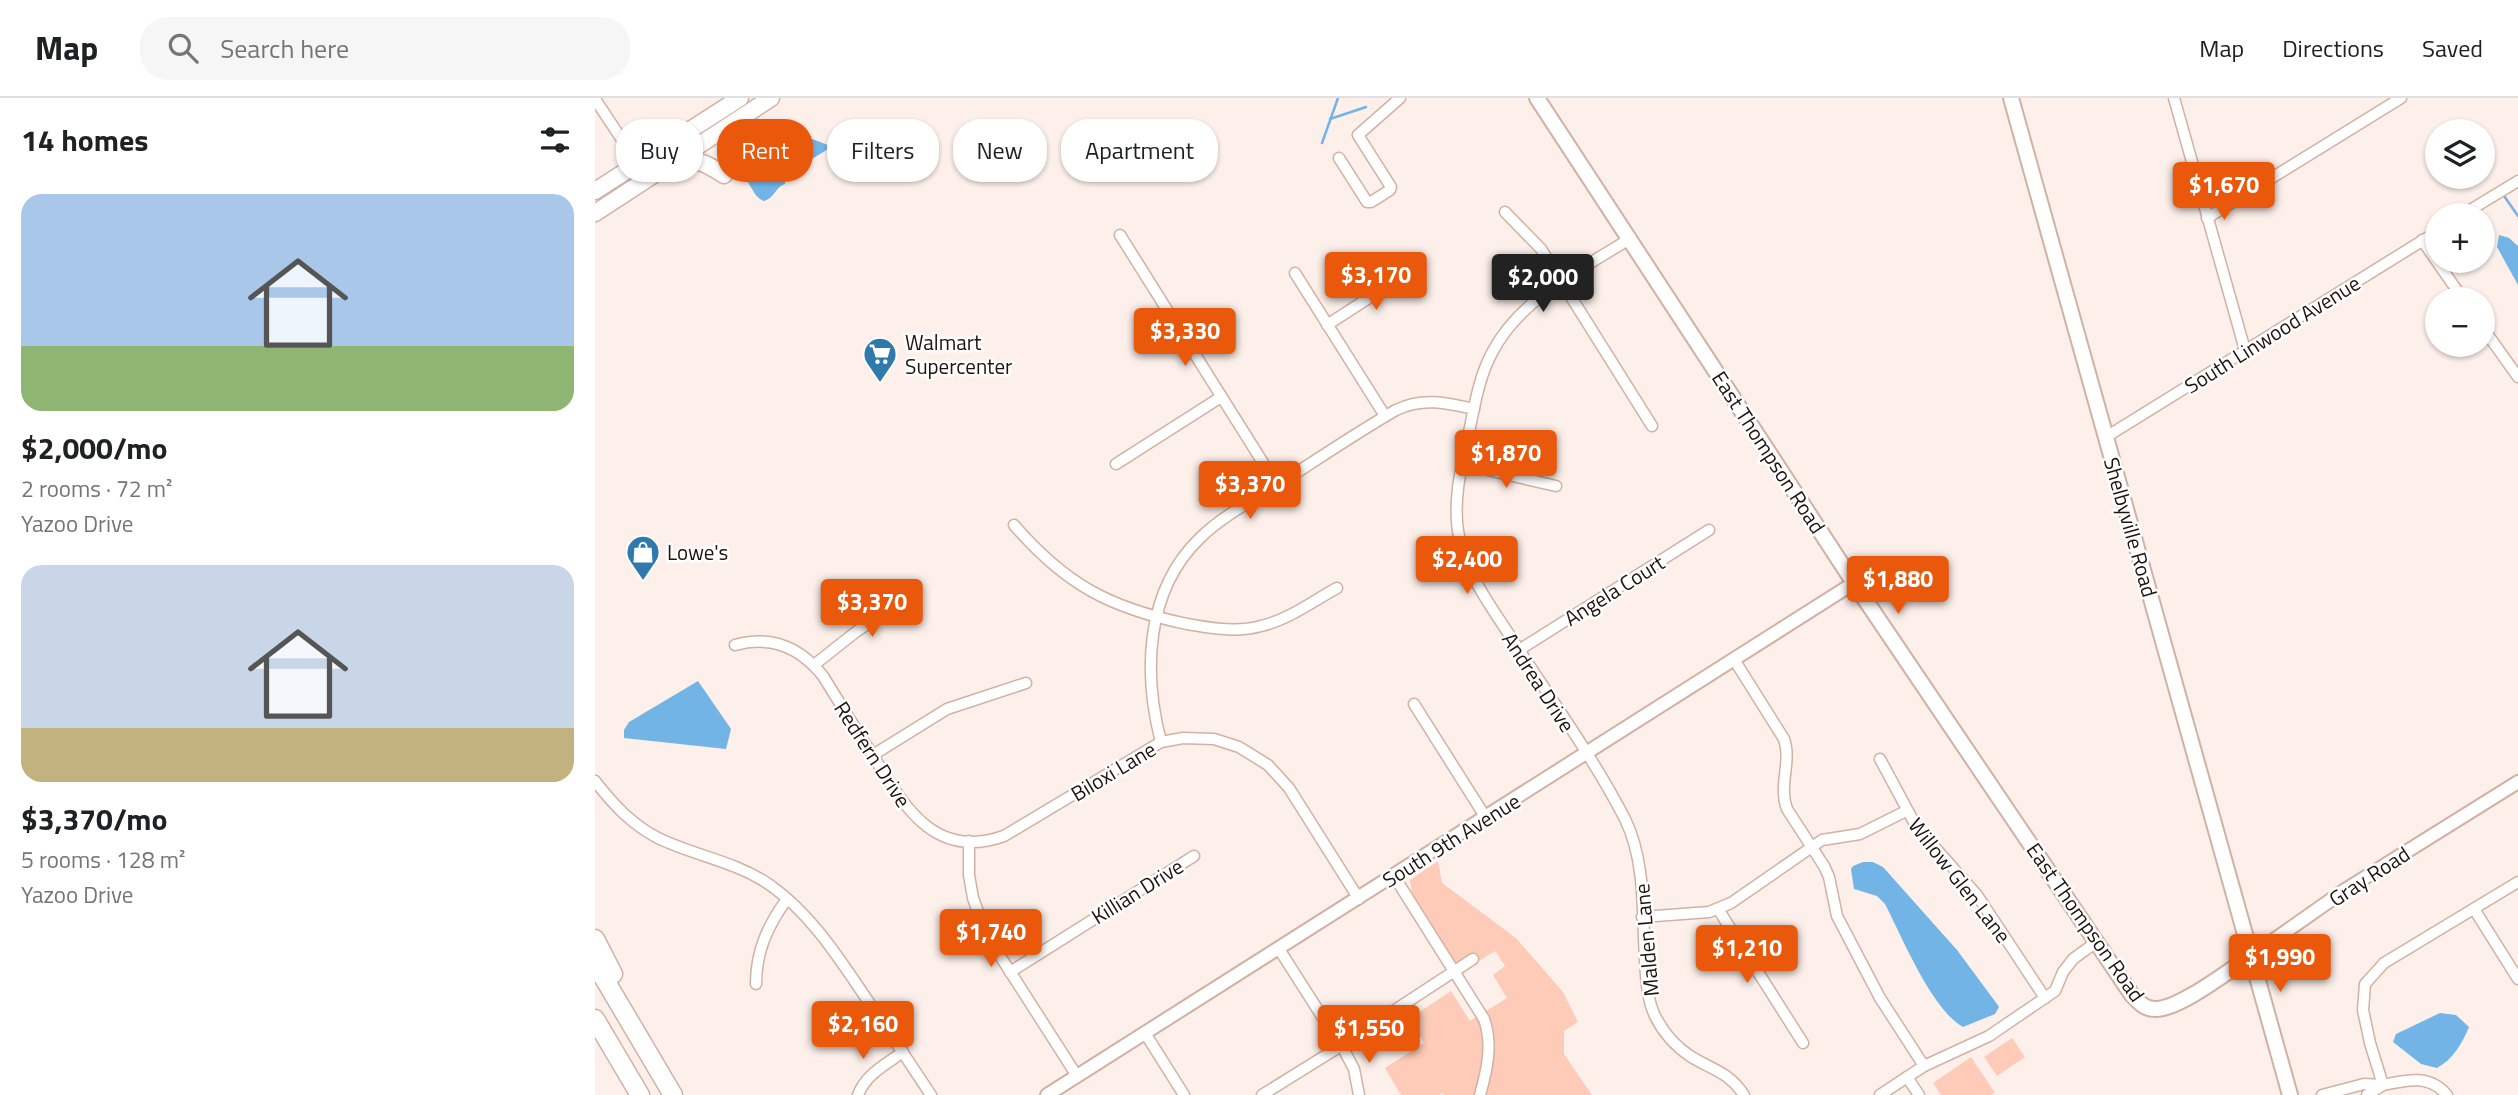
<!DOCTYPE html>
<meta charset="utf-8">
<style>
body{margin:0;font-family:"Titillium Web",sans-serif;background:#f6f6f6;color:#202124;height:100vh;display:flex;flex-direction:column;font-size:26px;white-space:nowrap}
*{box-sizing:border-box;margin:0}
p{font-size:23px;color:#757577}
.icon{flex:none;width:38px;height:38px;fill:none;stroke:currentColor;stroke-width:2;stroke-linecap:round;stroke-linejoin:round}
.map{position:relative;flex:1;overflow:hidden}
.details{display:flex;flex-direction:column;background:#fff;width:595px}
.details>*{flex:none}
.guide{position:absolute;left:21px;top:21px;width:665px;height:63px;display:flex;gap:14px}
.fabs{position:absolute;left:1830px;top:21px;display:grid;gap:14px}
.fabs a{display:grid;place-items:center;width:70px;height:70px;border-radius:50%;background:#fff;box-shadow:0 2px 5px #0004;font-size:35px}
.price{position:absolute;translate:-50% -60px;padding:0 16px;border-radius:7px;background:#ea580c;color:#fff;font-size:23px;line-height:46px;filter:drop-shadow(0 2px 4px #0008)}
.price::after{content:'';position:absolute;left:50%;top:42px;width:21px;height:16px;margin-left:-10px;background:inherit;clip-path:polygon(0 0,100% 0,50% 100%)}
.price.active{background:#222;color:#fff}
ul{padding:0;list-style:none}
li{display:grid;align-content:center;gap:14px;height:371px;padding:0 21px}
li span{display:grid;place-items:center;height:217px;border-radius:21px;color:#555}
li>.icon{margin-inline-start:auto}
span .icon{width:126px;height:126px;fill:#fffc;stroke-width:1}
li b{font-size:30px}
h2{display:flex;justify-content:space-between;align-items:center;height:84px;padding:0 21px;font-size:30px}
.chip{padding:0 24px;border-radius:28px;background:#fff;box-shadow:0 2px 5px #0004;font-size:24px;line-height:63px}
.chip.active{background:#ea580c;color:#fff}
header{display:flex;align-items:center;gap:42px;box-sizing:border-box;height:98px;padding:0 35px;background:#fff;border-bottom:2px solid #e0e0e0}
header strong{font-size:33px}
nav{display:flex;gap:38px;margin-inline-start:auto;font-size:24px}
.search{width:490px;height:63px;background:#f6f6f6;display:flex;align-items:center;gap:18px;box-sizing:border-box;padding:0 24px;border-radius:28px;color:#757577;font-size:26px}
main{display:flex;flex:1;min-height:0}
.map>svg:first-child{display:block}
</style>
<header>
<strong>Map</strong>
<div class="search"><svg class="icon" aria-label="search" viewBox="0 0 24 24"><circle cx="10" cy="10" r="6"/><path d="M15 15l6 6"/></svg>Search here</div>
<nav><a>Map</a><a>Directions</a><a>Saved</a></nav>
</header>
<main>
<section class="details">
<h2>14 homes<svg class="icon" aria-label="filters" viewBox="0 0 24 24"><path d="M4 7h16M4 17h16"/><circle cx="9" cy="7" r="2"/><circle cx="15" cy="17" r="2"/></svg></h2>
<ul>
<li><span style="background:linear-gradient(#a9c7e8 70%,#8fb573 0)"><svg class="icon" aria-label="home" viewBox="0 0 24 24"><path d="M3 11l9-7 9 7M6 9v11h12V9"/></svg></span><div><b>$2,000/mo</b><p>2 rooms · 72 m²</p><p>Yazoo Drive</p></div></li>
<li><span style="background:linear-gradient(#c9d6e8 75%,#c2b280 0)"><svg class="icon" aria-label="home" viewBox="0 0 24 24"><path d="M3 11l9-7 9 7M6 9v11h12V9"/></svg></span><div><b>$3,370/mo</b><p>5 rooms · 128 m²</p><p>Yazoo Drive</p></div></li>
</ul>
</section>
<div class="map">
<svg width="1923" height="997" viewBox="0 0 1923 997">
<rect width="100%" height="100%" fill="#fdf0ea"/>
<!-- green -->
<g fill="#fdcbb7">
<path d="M 843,763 L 847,785 L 921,840 L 968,894 L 983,924 L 969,933 L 969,956 L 997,997 L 849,997 L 847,995 L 844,997 L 806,997 L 790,970 L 829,945 L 814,921 L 856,893 L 875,923 L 912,900 L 898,877 L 910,868 L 900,853 L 866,874 L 817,796 L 815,782 Z"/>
<path d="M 1417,940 L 1430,959 L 1402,978 L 1389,959 Z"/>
<path d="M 1376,959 L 1400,995 L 1396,997 L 1346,997 L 1338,985 Z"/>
</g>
<!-- water -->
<g fill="#73b4e7">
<path d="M 181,29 L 187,29 L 204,39 L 212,39 L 233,47 L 235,50 L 190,77 L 190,86 C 180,89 180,100 169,103 C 161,100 159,94 154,86 C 134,54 157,47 181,29 Z"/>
<path d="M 1904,137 L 1914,140 L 1923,148 L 1923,187 L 1902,149 Z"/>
<path d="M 103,583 L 136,631 L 131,651 L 29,640 L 29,632 L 34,624 Z"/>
<path d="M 1268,764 L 1278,764 L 1288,769 L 1362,852 L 1402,906 L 1404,909 L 1400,916 L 1368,929 C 1337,912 1307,839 1290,806 L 1282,798 L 1259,791 L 1256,771 L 1258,768 Z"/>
<path d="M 1845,915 L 1861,917 L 1874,929 C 1867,946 1858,961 1842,970 L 1826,966 L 1798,944 L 1801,936 Z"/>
</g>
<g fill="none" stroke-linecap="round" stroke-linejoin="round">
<!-- stream -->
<g stroke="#73b4e7" stroke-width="2.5">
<path d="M 735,21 L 771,9"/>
<path d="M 727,45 L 743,0"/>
<path d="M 1907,95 L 1923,118"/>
</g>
<defs>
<g id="minor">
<path d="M 1579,0 L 1650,252"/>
<path d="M 0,1 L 43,66"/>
<path d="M 744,60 L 772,104 L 776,104 L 795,92 L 796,89 L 763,37 L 805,0"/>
<path d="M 910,114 L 946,151 L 1057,328"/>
<path d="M 1867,117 L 1923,83"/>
<path d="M 1612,120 L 1806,0"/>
<path d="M 525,137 L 682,387"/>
<path d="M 1036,140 C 987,171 926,200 898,253 C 884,278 880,306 874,334 C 867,367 858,399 863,433 C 869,474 896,508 917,541 C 955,600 998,659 1030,721 C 1051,764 1047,815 1050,861 C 1051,881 1052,901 1060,918 C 1068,934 1080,948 1095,958 C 1117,972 1133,973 1149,997"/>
<path d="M 1827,142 L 1868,201"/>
<path d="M 700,175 L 790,318"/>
<path d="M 732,227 L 814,174"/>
<path d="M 1888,230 L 1923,279"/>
<path d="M 1511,339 L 1843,133"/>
<path d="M 521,366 L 626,299"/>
<path d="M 867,366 L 961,388"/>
<path d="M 419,427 C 471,487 515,510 592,526 C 617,530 641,535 666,528 C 693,522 718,503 742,490"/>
<path d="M 140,547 C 176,537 205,549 228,578 C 244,604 260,630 277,656 C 308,706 338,763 409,738 L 566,644 L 588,640 L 619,641 L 644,649 L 673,667 L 694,690 L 764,801"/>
<path d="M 924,552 L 1114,432"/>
<path d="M 1140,563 L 1189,641 C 1197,664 1183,687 1192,711 L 1229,768 L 1234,779 L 1242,818 L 1285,900 L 1329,968"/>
<path d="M 219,567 L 262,533 L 319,495"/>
<path d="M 819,606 L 891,720"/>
<path d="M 566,644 C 548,575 550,493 605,440 C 627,418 657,403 684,386 C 723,361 761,335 801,312 C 828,299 852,305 879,311"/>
<path d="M 278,657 L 352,611 L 431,585"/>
<path d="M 1285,661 L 1321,728 L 1382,797 L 1450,900"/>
<path d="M 0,683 C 18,706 36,726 63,740 C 100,758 140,763 175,787 C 216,816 243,859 271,900 C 293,932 314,964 336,997"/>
<path d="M 374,743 L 374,777 L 378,800 L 391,836 L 482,978"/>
<path d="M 799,778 L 889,921 C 898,946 892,972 885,997"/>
<path d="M 1123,811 L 1208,945"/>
<path d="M 1879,811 L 1923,881"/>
<path d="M 1047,819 L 1114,814 L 1136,805 L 1227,742 L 1265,736 L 1311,713"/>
<path d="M 684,851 L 742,942"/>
<path d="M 415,874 L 599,758"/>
<path d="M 161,886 C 161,853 173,827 192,801"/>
<path d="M 550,935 L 589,997"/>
<path d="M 751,944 L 878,861"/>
<path d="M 750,954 L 759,971 L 764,997"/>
<path d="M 1312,979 L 1324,997"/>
<path d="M 263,997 C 271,976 290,967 308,954"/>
<path d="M 667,997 L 741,951"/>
<path d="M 1285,997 L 1329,968 L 1394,938 L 1460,893 L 1468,874 L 1478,861 L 1500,845"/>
<path d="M 1727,997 L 1769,986 L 1788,987 L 1772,997"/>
<path d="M 1852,997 C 1834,976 1812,982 1788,987 L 1775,945 L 1768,912 L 1770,886 L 1789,865 L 1923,784"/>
</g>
<g id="tertiary">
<path d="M 1656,858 L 1750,792 L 1923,684"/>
<path d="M 452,997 L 1259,485"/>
</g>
<g id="secondary">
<path d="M 942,0 L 1259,485 L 1537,897 C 1544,904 1549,911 1560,911 C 1583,912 1635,872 1656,858"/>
<path d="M 1416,0 L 1695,997"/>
</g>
<g id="primary">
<path d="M 78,68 C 103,60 107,63 129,77"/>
<path d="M 0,93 L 145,0"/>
<path d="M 0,115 L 176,0"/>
</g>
<g id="motorway">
<path d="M 0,841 L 18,876"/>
<path d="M 0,865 L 78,997"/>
<path d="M 0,921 L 45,997"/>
</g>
</defs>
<!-- minor casing -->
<use href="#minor" stroke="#d1b1a4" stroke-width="13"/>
<!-- tertiary casing -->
<use href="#tertiary" stroke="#d1b1a4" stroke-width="16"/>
<!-- secondary casing -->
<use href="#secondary" stroke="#d1b1a4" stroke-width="18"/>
<!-- primary casing -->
<use href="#primary" stroke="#d1b1a4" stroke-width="19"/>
<!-- motorway casing -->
<use href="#motorway" stroke="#d1b1a4" stroke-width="21"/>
<!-- minor -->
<use href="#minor" stroke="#fff" stroke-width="10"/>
<!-- tertiary -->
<use href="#tertiary" stroke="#fff" stroke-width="12"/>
<!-- secondary -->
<use href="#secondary" stroke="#fff" stroke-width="14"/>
<!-- primary -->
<use href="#primary" stroke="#fff" stroke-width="16"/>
<!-- motorway -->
<use href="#motorway" stroke="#fff" stroke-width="18"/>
</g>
<!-- icons -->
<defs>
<symbol id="supermarket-pin" viewBox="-11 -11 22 30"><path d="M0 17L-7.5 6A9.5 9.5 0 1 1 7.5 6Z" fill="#3079ad" stroke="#fff"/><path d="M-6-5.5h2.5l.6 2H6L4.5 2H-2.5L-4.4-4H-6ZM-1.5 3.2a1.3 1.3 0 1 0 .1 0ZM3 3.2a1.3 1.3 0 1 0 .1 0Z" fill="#fff"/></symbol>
<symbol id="shop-pin" viewBox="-11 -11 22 30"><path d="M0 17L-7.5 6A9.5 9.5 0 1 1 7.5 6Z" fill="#3079ad" stroke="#fff"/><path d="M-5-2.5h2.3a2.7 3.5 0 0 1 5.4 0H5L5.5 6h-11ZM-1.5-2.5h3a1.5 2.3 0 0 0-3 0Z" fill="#fff"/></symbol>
</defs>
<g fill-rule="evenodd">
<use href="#supermarket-pin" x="266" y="237" width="38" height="52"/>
<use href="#shop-pin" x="29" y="435" width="38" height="52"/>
</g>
<g text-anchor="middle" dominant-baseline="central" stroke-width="5" stroke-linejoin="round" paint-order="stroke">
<!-- street labels -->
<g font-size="21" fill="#1e130e" stroke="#fff">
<text transform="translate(1677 236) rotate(-32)">South Linwood Avenue</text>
<text transform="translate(1174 354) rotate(57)">East Thompson Road</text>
<text transform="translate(1536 429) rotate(74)">Shelbyville Road</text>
<text transform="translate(1019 492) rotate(-32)">Angela Court</text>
<text transform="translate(944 584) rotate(57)">Andrea Drive</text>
<text transform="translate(278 656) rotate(57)">Redfern Drive</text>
<text transform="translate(518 673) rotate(-31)">Biloxi Lane</text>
<text transform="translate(856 742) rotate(-32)">South 9th Avenue</text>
<text transform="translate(1774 778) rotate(-33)">Gray Road</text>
<text transform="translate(1365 782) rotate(52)">Willow Glen Lane</text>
<text transform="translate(542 793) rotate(-32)">Killian Drive</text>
<text transform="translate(1491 824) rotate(55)">East Thompson Road</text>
<text transform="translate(1051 842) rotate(-95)">Malden Lane</text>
</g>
<!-- poi labels -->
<g font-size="21" fill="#1e130e" stroke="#fff" text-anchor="start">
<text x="310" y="244">Walmart<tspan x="310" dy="24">Supercenter</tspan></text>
<text x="72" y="454">Lowe's</text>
</g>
</g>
</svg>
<div class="fabs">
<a><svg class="icon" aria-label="layers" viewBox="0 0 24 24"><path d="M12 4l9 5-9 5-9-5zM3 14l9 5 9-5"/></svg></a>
<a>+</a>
<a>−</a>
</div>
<b class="price" style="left:1629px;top:124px">$1,670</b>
<b class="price" style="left:781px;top:214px">$3,170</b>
<b class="price active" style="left:948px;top:216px">$2,000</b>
<b class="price" style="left:590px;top:270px">$3,330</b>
<b class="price" style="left:911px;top:392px">$1,870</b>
<b class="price" style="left:655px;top:423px">$3,370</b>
<b class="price" style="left:872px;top:498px">$2,400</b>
<b class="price" style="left:1303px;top:518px">$1,880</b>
<b class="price" style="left:277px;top:541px">$3,370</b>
<b class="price" style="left:396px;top:871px">$1,740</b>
<b class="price" style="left:1152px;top:887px">$1,210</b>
<b class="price" style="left:1685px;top:896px">$1,990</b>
<b class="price" style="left:268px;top:963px">$2,160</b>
<b class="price" style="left:774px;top:967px">$1,550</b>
<div class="guide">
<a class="chip">Buy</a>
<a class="chip active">Rent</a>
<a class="chip">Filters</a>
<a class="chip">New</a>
<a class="chip">Apartment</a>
</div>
</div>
</main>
